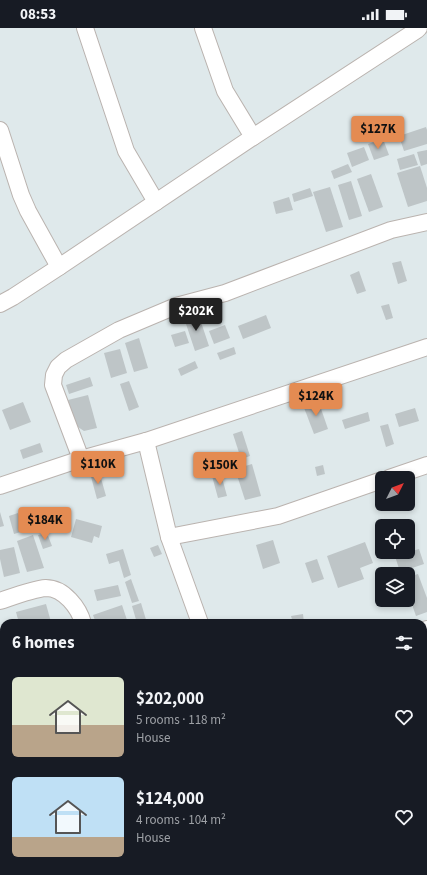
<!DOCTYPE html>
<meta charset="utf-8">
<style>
body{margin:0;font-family:"Source Sans 3",sans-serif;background:#242831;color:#f1f3f6;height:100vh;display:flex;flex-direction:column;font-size:15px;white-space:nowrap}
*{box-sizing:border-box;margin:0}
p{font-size:13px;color:#9ea1a6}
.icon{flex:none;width:22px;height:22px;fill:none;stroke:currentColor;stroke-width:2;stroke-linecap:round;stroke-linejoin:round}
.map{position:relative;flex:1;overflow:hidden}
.panel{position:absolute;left:0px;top:591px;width:427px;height:256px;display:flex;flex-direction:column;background:#171b24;border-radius:12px 12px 0 0;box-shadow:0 2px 6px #0003}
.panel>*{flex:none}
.needle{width:26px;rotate:48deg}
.tools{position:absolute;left:375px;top:443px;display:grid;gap:8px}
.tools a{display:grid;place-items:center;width:40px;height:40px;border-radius:6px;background:#171b24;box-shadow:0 2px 6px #0003;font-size:20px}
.price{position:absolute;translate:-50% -34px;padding:0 9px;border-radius:4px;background:#e48b52;color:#111;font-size:13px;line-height:26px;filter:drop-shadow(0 1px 2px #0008)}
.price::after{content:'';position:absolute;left:50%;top:24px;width:12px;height:9px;margin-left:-6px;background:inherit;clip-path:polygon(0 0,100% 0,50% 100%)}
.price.on{background:#222;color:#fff}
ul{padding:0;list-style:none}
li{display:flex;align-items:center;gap:12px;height:100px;padding:0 12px}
li span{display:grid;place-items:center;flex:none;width:112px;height:80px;border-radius:6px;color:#555}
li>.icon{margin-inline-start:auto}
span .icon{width:48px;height:48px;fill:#fffc;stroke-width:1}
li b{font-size:17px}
h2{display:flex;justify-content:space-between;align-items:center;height:48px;padding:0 12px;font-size:17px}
.status{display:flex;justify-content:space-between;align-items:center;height:28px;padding:0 20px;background:#171b24;direction:ltr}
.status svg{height:11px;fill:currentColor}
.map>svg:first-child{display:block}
</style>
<div class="status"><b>08:53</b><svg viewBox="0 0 49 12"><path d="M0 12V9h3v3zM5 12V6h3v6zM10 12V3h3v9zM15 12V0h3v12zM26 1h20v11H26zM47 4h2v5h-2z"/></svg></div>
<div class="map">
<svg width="427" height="847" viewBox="0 0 427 847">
<rect width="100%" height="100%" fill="#dfe9eb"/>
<!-- building -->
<g fill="#bec5c7">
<path d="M 426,99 L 427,102 L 427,116 L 404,123 L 399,108 Z"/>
<path d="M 383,111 L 389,127 L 374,132 L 368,116 Z"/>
<path d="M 364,119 L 369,132 L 352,139 L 347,125 Z"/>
<path d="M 427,122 L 427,136 L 421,138 L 417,124 Z"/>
<path d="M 414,126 L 418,137 L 400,142 L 397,131 Z"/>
<path d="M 348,136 L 352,144 L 334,151 L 331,143 Z"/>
<path d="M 420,138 L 427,160 L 427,173 L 408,179 L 397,145 Z"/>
<path d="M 371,146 L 383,179 L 369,184 L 357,151 Z"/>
<path d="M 351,153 L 362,188 L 349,192 L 338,157 Z"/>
<path d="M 330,159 L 343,199 L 326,204 L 313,164 Z"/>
<path d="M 310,160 L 313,168 L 294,174 L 292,166 Z"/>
<path d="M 289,169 L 293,182 L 276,186 L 273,174 Z"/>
<path d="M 401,233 L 407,253 L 398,256 L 392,235 Z"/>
<path d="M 359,243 L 366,263 L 357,266 L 350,247 Z"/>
<path d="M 389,276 L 393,290 L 386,292 L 381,278 Z"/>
<path d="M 198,285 L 209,318 L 195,323 L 184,290 Z"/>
<path d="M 266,287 L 271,300 L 243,311 L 238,298 Z"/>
<path d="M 225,297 L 230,310 L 214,316 L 209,303 Z"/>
<path d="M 185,303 L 189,315 L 175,319 L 171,307 Z"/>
<path d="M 139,310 L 148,340 L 134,344 L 125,315 Z"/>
<path d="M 234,319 L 236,326 L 220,332 L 217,325 Z"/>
<path d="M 120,321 L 127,345 L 111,350 L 104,325 Z"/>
<path d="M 195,333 L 198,340 L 181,348 L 178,341 Z"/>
<path d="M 90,349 L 93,358 L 69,366 L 66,357 Z"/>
<path d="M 129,353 L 139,379 L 129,383 L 120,356 Z"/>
<path d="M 88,367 L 97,400 L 84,403 L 75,397 L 68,372 Z"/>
<path d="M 318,372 L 328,401 L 314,406 L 303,377 Z"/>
<path d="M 23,374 L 31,394 L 10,402 L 2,382 Z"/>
<path d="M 415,380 L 419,393 L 399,399 L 395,386 Z"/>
<path d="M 368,384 L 370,393 L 345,401 L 342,392 Z"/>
<path d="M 388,396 L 394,416 L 386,419 L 380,398 Z"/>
<path d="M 242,403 L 250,428 L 241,431 L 233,406 Z"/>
<path d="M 40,415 L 43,424 L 23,431 L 20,422 Z"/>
<path d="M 252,436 L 261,468 L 245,472 L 235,441 Z"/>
<path d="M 323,437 L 325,446 L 317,448 L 315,439 Z"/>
<path d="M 99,443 L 106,468 L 97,471 L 90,445 Z"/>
<path d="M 221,446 L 227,468 L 218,470 L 212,448 Z"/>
<path d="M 0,484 L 4,498 L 0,499 Z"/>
<path d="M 18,485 L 24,503 L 14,506 L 9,488 Z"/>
<path d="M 76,491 L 102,498 L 99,510 L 94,508 L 92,515 L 71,509 Z"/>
<path d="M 47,505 L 52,518 L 43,521 L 38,507 Z"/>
<path d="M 33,507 L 44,540 L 27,544 L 17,513 Z"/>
<path d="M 273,512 L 280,535 L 263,541 L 256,517 Z"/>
<path d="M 365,514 L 373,535 L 360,540 L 364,551 L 338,560 L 327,528 Z"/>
<path d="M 158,517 L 162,526 L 154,529 L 150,520 Z"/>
<path d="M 14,519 L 20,545 L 4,549 L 0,531 L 0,522 Z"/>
<path d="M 123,521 L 131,547 L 124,550 L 119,533 L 109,536 L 106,526 Z"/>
<path d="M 419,521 L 424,536 L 400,544 L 395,528 Z"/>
<path d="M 317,531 L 324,551 L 312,555 L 305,535 Z"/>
<path d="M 418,546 L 427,570 L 427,584 L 416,588 L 408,565 L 408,549 Z"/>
<path d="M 131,551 L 139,573 L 132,575 L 125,554 Z"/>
<path d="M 118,557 L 121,568 L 97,573 L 94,562 Z"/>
<path d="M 141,575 L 147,595 L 137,595 L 132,578 Z"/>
<path d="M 46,576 L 51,594 L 48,595 L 19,595 L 16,584 Z"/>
<path d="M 122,577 L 128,595 L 96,595 L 93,587 Z"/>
<path d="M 303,586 L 304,595 L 293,595 L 291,588 Z"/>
<path d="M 427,665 L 427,673 L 424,674 L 423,666 Z"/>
<path d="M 426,810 L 427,813 L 427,847 L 421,847 L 420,843 L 423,843 L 423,811 Z"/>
<path d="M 327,843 L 336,843 L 338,847 L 329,847 Z"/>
<path d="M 345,843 L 358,843 L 347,847 Z"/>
</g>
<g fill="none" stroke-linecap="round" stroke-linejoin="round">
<defs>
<g id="street">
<path d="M 85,0 L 126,123 L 156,174"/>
<path d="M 203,0 L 225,63 L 253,109"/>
<path d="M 0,102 L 21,167 L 28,183 L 59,239"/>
<path d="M 0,276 L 13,269 L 59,239 L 253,109 L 417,2 L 419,0"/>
<path d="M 146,413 L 169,509 L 200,595"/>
<path d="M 81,431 L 53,357 L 54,347 L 58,339 L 66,332 L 119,302 L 176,278 L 225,265 L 391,202 L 427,194"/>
<path d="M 389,450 L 427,437"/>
<path d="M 0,458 L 81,431 L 146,413 L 427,319"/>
<path d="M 169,509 L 278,488 L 382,452"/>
<path d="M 0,573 C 12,569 33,561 46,560 C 64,560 79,580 83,595"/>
<path d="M 423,603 L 427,601"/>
<path d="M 0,705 L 4,717"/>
<path d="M 423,719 L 427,717"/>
<path d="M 44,843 L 45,847"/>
<path d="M 282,843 L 283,847"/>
<path d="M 404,843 L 405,847"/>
<path d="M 153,847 L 155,843"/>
</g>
</defs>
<!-- street casing -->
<use href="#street" stroke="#bab3af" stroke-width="18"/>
<!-- street -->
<use href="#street" stroke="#fff" stroke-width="16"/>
</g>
</svg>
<div class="tools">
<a><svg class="needle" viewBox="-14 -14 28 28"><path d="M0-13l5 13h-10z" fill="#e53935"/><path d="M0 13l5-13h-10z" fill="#9ea1a6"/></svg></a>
<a><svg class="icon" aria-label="locate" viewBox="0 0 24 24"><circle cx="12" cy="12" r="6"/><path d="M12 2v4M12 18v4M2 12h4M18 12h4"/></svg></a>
<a><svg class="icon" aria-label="layers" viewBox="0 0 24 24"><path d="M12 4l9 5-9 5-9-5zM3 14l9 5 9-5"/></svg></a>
</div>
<b class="price" style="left:378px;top:122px">$127K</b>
<b class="price on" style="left:196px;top:304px">$202K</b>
<b class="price" style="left:316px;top:389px">$124K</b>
<b class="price" style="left:98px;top:457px">$110K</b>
<b class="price" style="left:220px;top:458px">$150K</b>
<b class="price" style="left:45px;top:513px">$184K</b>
<section class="panel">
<h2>6 homes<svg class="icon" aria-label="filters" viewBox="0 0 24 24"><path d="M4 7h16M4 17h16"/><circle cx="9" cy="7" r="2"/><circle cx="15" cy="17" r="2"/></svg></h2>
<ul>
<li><span style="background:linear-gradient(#dfe7d0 60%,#b9a48a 0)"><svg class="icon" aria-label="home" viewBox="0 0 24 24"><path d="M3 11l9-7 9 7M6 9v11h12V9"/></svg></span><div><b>$202,000</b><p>5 rooms · 118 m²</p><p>House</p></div><svg class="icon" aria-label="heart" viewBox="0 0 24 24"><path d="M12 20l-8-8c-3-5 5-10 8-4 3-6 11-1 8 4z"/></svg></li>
<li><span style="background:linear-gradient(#bfe0f5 75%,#b9a48a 0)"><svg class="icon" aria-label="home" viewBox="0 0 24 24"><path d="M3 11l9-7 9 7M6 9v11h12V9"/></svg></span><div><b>$124,000</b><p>4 rooms · 104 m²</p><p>House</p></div><svg class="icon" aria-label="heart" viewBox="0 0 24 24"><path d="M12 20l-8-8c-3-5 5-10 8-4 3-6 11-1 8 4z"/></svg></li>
</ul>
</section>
</div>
